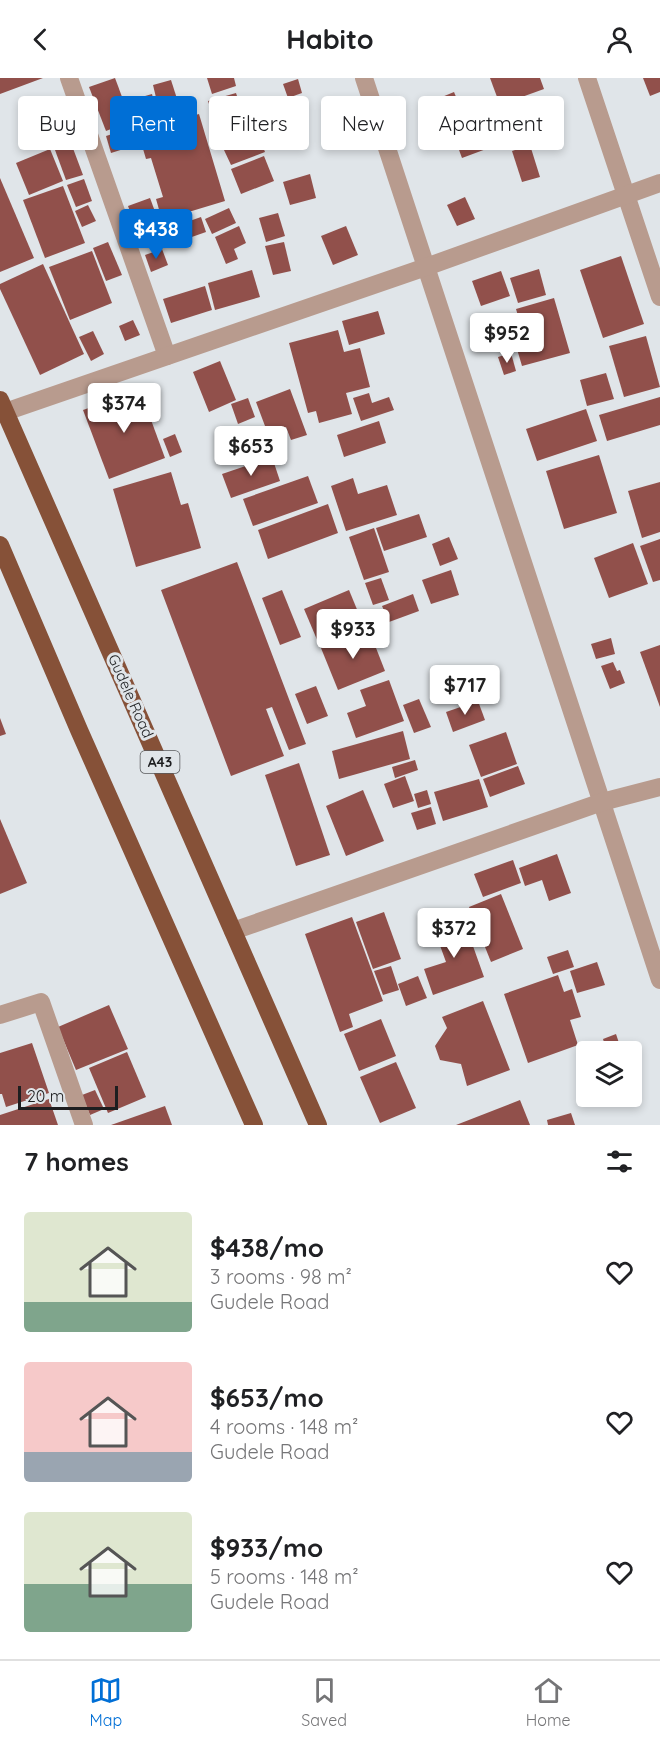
<!DOCTYPE html>
<meta charset="utf-8">
<style>
body{margin:0;font-family:Quicksand,sans-serif;background:#f2f2f2;color:#202124;height:100vh;display:flex;flex-direction:column;font-size:22px;white-space:nowrap}
*{box-sizing:border-box;margin:0}
p{font-size:20px;color:#757577}
.icon{flex:none;width:33px;height:33px;fill:none;stroke:currentColor;stroke-width:2;stroke-linecap:round;stroke-linejoin:round}
.map{position:relative;height:1047px;overflow:hidden}
.side{display:flex;flex-direction:column;background:#fff;flex:1}
.side>*{flex:none}
.guide{position:absolute;left:18px;top:18px;width:624px;height:54px;display:flex;gap:12px}
.controls{position:absolute;left:576px;top:963px;display:grid;gap:12px}
.controls a{display:grid;place-items:center;width:66px;height:66px;border-radius:6px;background:#fff;box-shadow:0 3px 9px #0003;font-size:30px}
.scale{position:absolute;left:18px;bottom:15px;width:100px;box-sizing:border-box;padding-left:6px;border:3px solid #1d1e20;border-top:0;font-size:16px;line-height:21px;white-space:nowrap;color:#1d1e20;-webkit-text-stroke:4px #e0e5e9;paint-order:stroke}
.price{position:absolute;translate:-50% -51px;padding:0 14px;border-radius:6px;background:#fff;color:#222;font-size:20px;line-height:39px;filter:drop-shadow(0 2px 3px #0008)}
.price::after{content:'';position:absolute;left:50%;top:36px;width:18px;height:14px;margin-left:-9px;background:inherit;clip-path:polygon(0 0,100% 0,50% 100%)}
.price.current{background:#006fd6;color:#fff}
ul{padding:0;list-style:none}
li{display:flex;align-items:center;gap:18px;height:150px;padding:0 24px}
li span{display:grid;place-items:center;flex:none;width:168px;height:120px;border-radius:6px;color:#555}
li>.icon{margin-inline-start:auto}
span .icon{width:72px;height:72px;fill:#fffc;stroke-width:1}
li b{font-size:26px}
h2{display:flex;justify-content:space-between;align-items:center;height:72px;padding:0 24px;font-size:26px}
.pill{padding:0 21px;border-radius:6px;background:#fff;box-shadow:0 3px 9px #0003;font-size:21px;line-height:54px}
.pill.current{background:#006fd6;color:#fff}
header{display:flex;justify-content:space-between;align-items:center;height:78px;padding:0 24px;background:#fff;font-size:27px;font-weight:700}
.dock{display:flex;justify-content:space-around;align-items:center;height:84px;border-top:2px solid #e0e0e0;background:#fff;font-size:16px;color:#757577}
.dock a{display:grid;justify-items:center;gap:3px}
.dock .current{color:#006fd6}
.map>svg:first-child{display:block}
</style>
<header><svg class="icon" aria-label="back" viewBox="0 0 24 24"><path d="M15 5l-7 7 7 7"/></svg>Habito<svg class="icon" aria-label="person" viewBox="0 0 24 24"><circle cx="12" cy="8" r="4"/><path d="M4 21q1-7 8-7t8 7"/></svg></header>
<div class="map">
<svg width="660" height="1047" viewBox="0 0 660 1047">
<rect width="100%" height="100%" fill="#e0e5e9"/>
<!-- building -->
<g fill="#91504b">
<path d="M 0,0 L 43,0 L 0,16 Z"/>
<path d="M 115,0 L 131,43 L 106,53 L 89,9 Z"/>
<path d="M 207,0 L 234,0 L 236,8 L 212,16 Z"/>
<path d="M 490,0 L 540,0 L 544,11 L 500,27 Z"/>
<path d="M 643,0 L 660,0 L 660,14 L 650,18 Z"/>
<path d="M 298,1 L 302,15 L 288,20 L 283,6 Z"/>
<path d="M 171,2 L 179,27 L 159,32 L 153,7 Z"/>
<path d="M 454,14 L 464,38 L 433,50 L 425,26 Z"/>
<path d="M 236,15 L 241,30 L 213,38 L 208,23 Z"/>
<path d="M 152,16 L 157,35 L 134,42 L 128,23 Z"/>
<path d="M 491,18 L 497,30 L 480,39 L 473,27 Z"/>
<path d="M 545,24 L 553,51 L 513,64 L 504,37 Z"/>
<path d="M 239,33 L 249,61 L 223,70 L 213,41 Z"/>
<path d="M 199,36 L 225,123 L 162,142 L 156,121 L 163,119 L 151,80 L 146,81 L 138,54 Z"/>
<path d="M 496,38 L 505,64 L 462,80 L 452,53 Z"/>
<path d="M 125,52 L 130,69 L 111,75 L 106,58 Z"/>
<path d="M 259,59 L 265,74 L 231,87 L 224,72 Z"/>
<path d="M 71,65 L 83,97 L 66,102 L 55,72 Z"/>
<path d="M 530,67 L 540,99 L 522,104 L 512,73 Z"/>
<path d="M 50,71 L 63,103 L 29,117 L 16,85 Z"/>
<path d="M 264,78 L 274,103 L 241,116 L 231,91 Z"/>
<path d="M 310,96 L 316,120 L 290,127 L 283,104 Z"/>
<path d="M 0,100 L 34,180 L 0,194 Z"/>
<path d="M 84,101 L 92,123 L 76,129 L 67,107 Z"/>
<path d="M 63,108 L 85,165 L 45,180 L 23,122 Z"/>
<path d="M 465,119 L 475,141 L 457,148 L 447,127 Z"/>
<path d="M 150,120 L 160,147 L 138,155 L 128,128 Z"/>
<path d="M 88,127 L 96,143 L 82,149 L 75,133 Z"/>
<path d="M 229,130 L 236,145 L 212,156 L 205,141 Z"/>
<path d="M 278,135 L 285,158 L 266,164 L 259,140 Z"/>
<path d="M 201,139 L 206,154 L 169,167 L 164,152 Z"/>
<path d="M 239,148 L 246,165 L 234,171 L 238,181 L 226,186 L 215,159 Z"/>
<path d="M 346,148 L 358,177 L 333,187 L 321,158 Z"/>
<path d="M 108,164 L 122,197 L 106,203 L 93,170 Z"/>
<path d="M 284,164 L 291,193 L 273,197 L 265,168 Z"/>
<path d="M 162,171 L 168,187 L 151,194 L 145,177 Z"/>
<path d="M 92,173 L 112,225 L 70,242 L 49,189 Z"/>
<path d="M 621,178 L 644,246 L 603,260 L 580,192 Z"/>
<path d="M 43,186 L 84,276 L 40,297 L 0,211 L 0,206 Z"/>
<path d="M 539,191 L 546,217 L 518,225 L 510,200 Z"/>
<path d="M 252,192 L 260,219 L 215,232 L 208,205 Z"/>
<path d="M 501,193 L 510,218 L 481,228 L 472,203 Z"/>
<path d="M 205,208 L 212,232 L 171,245 L 163,221 Z"/>
<path d="M 554,220 L 570,275 L 522,288 L 514,261 L 524,258 L 516,231 Z"/>
<path d="M 378,233 L 385,256 L 349,267 L 342,243 Z"/>
<path d="M 133,242 L 140,257 L 125,263 L 119,248 Z"/>
<path d="M 338,252 L 344,274 L 360,270 L 370,309 L 346,315 L 352,336 L 319,345 L 316,333 L 308,335 L 289,265 Z"/>
<path d="M 93,253 L 104,276 L 91,283 L 79,259 Z"/>
<path d="M 646,258 L 660,309 L 624,319 L 609,268 Z"/>
<path d="M 511,275 L 516,293 L 504,297 L 498,279 Z"/>
<path d="M 220,283 L 236,322 L 209,334 L 193,294 Z"/>
<path d="M 606,295 L 614,321 L 587,328 L 580,302 Z"/>
<path d="M 290,311 L 307,357 L 291,362 L 286,349 L 268,356 L 256,324 Z"/>
<path d="M 140,312 L 165,380 L 109,401 L 83,332 Z"/>
<path d="M 369,315 L 372,325 L 389,319 L 394,332 L 361,343 L 353,320 Z"/>
<path d="M 660,319 L 660,347 L 607,363 L 599,337 Z"/>
<path d="M 248,320 L 255,339 L 238,346 L 231,326 Z"/>
<path d="M 586,331 L 597,363 L 537,383 L 526,351 Z"/>
<path d="M 379,343 L 386,365 L 344,379 L 337,357 Z"/>
<path d="M 175,356 L 182,374 L 170,379 L 163,361 Z"/>
<path d="M 599,377 L 617,435 L 564,451 L 546,393 Z"/>
<path d="M 272,379 L 280,403 L 231,420 L 222,396 Z"/>
<path d="M 171,394 L 181,427 L 188,425 L 201,470 L 136,489 L 113,411 Z"/>
<path d="M 308,398 L 318,425 L 253,448 L 243,421 Z"/>
<path d="M 353,400 L 358,416 L 387,407 L 397,437 L 346,453 L 331,408 Z"/>
<path d="M 660,404 L 660,454 L 642,460 L 628,413 Z"/>
<path d="M 328,426 L 338,455 L 268,481 L 258,452 Z"/>
<path d="M 419,436 L 427,459 L 384,473 L 376,450 Z"/>
<path d="M 374,450 L 389,494 L 364,502 L 349,459 Z"/>
<path d="M 449,459 L 458,481 L 440,488 L 432,466 Z"/>
<path d="M 660,461 L 660,502 L 653,504 L 640,468 Z"/>
<path d="M 633,465 L 648,506 L 609,520 L 594,480 Z"/>
<path d="M 237,484 L 306,666 L 289,672 L 272,629 L 266,631 L 284,678 L 231,698 L 161,512 Z"/>
<path d="M 451,492 L 459,517 L 431,526 L 422,502 Z"/>
<path d="M 381,500 L 389,522 L 373,527 L 365,505 Z"/>
<path d="M 282,512 L 301,559 L 280,567 L 262,520 Z"/>
<path d="M 349,512 L 363,546 L 318,564 L 304,531 Z"/>
<path d="M 413,516 L 419,533 L 389,544 L 382,528 Z"/>
<path d="M 369,552 L 385,593 L 338,612 L 321,570 Z"/>
<path d="M 611,560 L 615,576 L 596,581 L 591,566 Z"/>
<path d="M 660,567 L 660,629 L 640,574 Z"/>
<path d="M 613,584 L 617,593 L 620,592 L 625,605 L 610,611 L 601,588 Z"/>
<path d="M 389,602 L 404,643 L 356,660 L 347,635 L 366,628 L 360,612 Z"/>
<path d="M 316,608 L 328,638 L 307,646 L 295,616 Z"/>
<path d="M 419,621 L 431,649 L 414,655 L 403,627 Z"/>
<path d="M 478,623 L 485,642 L 453,654 L 446,634 Z"/>
<path d="M 0,640 L 6,656 L 0,658 Z"/>
<path d="M 403,653 L 410,681 L 339,701 L 332,673 Z"/>
<path d="M 506,654 L 517,686 L 481,699 L 469,667 Z"/>
<path d="M 415,682 L 418,692 L 395,700 L 392,689 Z"/>
<path d="M 299,685 L 330,777 L 296,788 L 265,697 Z"/>
<path d="M 518,688 L 525,706 L 490,719 L 483,701 Z"/>
<path d="M 405,698 L 414,723 L 393,730 L 384,706 Z"/>
<path d="M 479,701 L 488,729 L 443,743 L 434,714 Z"/>
<path d="M 363,712 L 384,763 L 346,778 L 326,728 Z"/>
<path d="M 427,712 L 431,726 L 418,730 L 414,716 Z"/>
<path d="M 431,729 L 436,746 L 417,752 L 411,735 Z"/>
<path d="M 0,741 L 27,805 L 0,816 Z"/>
<path d="M 557,776 L 571,815 L 549,823 L 542,802 L 525,808 L 519,790 Z"/>
<path d="M 513,782 L 521,805 L 483,819 L 474,796 Z"/>
<path d="M 501,816 L 523,871 L 491,884 L 469,829 Z"/>
<path d="M 384,834 L 401,881 L 373,891 L 356,844 Z"/>
<path d="M 352,839 L 383,923 L 349,936 L 353,949 L 340,954 L 305,856 Z"/>
<path d="M 463,840 L 484,899 L 433,917 L 424,891 L 446,884 L 434,851 Z"/>
<path d="M 568,872 L 574,889 L 553,896 L 547,879 Z"/>
<path d="M 597,884 L 605,907 L 577,915 L 570,893 Z"/>
<path d="M 391,888 L 399,912 L 383,917 L 374,893 Z"/>
<path d="M 558,897 L 564,914 L 572,911 L 581,939 L 570,942 L 578,967 L 528,985 L 504,916 Z"/>
<path d="M 418,898 L 427,920 L 406,928 L 398,906 Z"/>
<path d="M 483,923 L 510,992 L 467,1008 L 461,986 L 440,982 L 435,968 L 447,950 L 442,939 Z"/>
<path d="M 109,927 L 128,971 L 76,992 L 58,949 Z"/>
<path d="M 381,941 L 396,978 L 359,993 L 344,956 Z"/>
<path d="M 616,956 L 622,974 L 607,974 L 603,961 Z"/>
<path d="M 32,965 L 49,1015 L 6,1029 L 2,1016 L 0,1016 L 0,975 Z"/>
<path d="M 586,973 L 586,1013 L 578,988 L 583,987 L 579,975 Z"/>
<path d="M 127,974 L 146,1019 L 108,1035 L 89,990 Z"/>
<path d="M 396,984 L 416,1030 L 380,1045 L 360,999 Z"/>
<path d="M 95,1012 L 104,1031 L 90,1037 L 82,1017 Z"/>
<path d="M 49,1021 L 58,1047 L 0,1047 L 0,1037 Z"/>
<path d="M 520,1022 L 530,1047 L 456,1047 Z"/>
<path d="M 165,1028 L 172,1047 L 111,1047 Z"/>
<path d="M 571,1035 L 575,1047 L 548,1047 L 547,1042 Z"/>
</g>
<g fill="none" stroke-linecap="round" stroke-linejoin="round">
<!-- minor -->
<g stroke="#b89b8e" stroke-width="18">
<path d="M 69,0 L 167,278"/>
<path d="M 364,0 L 660,902"/>
<path d="M 587,0 L 660,219"/>
<path d="M 5,334 L 426,189 L 660,105"/>
<path d="M 233,853 L 602,724 L 660,709"/>
<path d="M 0,937 L 41,924 L 84,1047"/>
</g>
<!-- trunk -->
<g stroke="#865138" stroke-width="18">
<path d="M 0,322 L 318,1047"/>
<path d="M 0,467 L 79,652 L 254,1047"/>
</g>
</g>
<g text-anchor="middle" dominant-baseline="central" stroke-width="6" stroke-linejoin="round" paint-order="stroke">
<!-- shield labels -->
<rect fill="#e0e5e9" stroke="#585a5c" stroke-width="1.5" x="140.5" y="673" width="39" height="22" rx="4.5"/>
<g font-size="14" font-weight="bold" fill="#1d1e20">
<text x="160" y="684">A43</text>
</g>
<!-- street labels -->
<g font-size="15" fill="#1d1e20" stroke="#e0e5e9">
<text transform="translate(131 618) rotate(66)">Gudele Road</text>
</g>
</g>
</svg>
<div class="controls">
<a><svg class="icon" aria-label="layers" viewBox="0 0 24 24"><path d="M12 4l9 5-9 5-9-5zM3 14l9 5 9-5"/></svg></a>
</div>
<div class="scale">20 m</div>
<b class="price current" style="left:156px;top:182px">$438</b>
<b class="price" style="left:507px;top:286px">$952</b>
<b class="price" style="left:124px;top:356px">$374</b>
<b class="price" style="left:251px;top:399px">$653</b>
<b class="price" style="left:353px;top:582px">$933</b>
<b class="price" style="left:465px;top:638px">$717</b>
<b class="price" style="left:454px;top:881px">$372</b>
<div class="guide">
<a class="pill">Buy</a>
<a class="pill current">Rent</a>
<a class="pill">Filters</a>
<a class="pill">New</a>
<a class="pill">Apartment</a>
</div>
</div>
<section class="side">
<h2>7 homes<svg class="icon" aria-label="filters" viewBox="0 0 24 24"><path d="M4 7h16M4 17h16"/><circle cx="9" cy="7" r="2"/><circle cx="15" cy="17" r="2"/></svg></h2>
<ul>
<li><span style="background:linear-gradient(#dfe7d0 75%,#7fa58c 0)"><svg class="icon" aria-label="home" viewBox="0 0 24 24"><path d="M3 11l9-7 9 7M6 9v11h12V9"/></svg></span><div><b>$438/mo</b><p>3 rooms · 98 m²</p><p>Gudele Road</p></div><svg class="icon" aria-label="heart" viewBox="0 0 24 24"><path d="M12 20l-8-8c-3-5 5-10 8-4 3-6 11-1 8 4z"/></svg></li>
<li><span style="background:linear-gradient(#f6c9c9 75%,#9aa5b1 0)"><svg class="icon" aria-label="home" viewBox="0 0 24 24"><path d="M3 11l9-7 9 7M6 9v11h12V9"/></svg></span><div><b>$653/mo</b><p>4 rooms · 148 m²</p><p>Gudele Road</p></div><svg class="icon" aria-label="heart" viewBox="0 0 24 24"><path d="M12 20l-8-8c-3-5 5-10 8-4 3-6 11-1 8 4z"/></svg></li>
<li><span style="background:linear-gradient(#dfe7d0 60%,#7fa58c 0)"><svg class="icon" aria-label="home" viewBox="0 0 24 24"><path d="M3 11l9-7 9 7M6 9v11h12V9"/></svg></span><div><b>$933/mo</b><p>5 rooms · 148 m²</p><p>Gudele Road</p></div><svg class="icon" aria-label="heart" viewBox="0 0 24 24"><path d="M12 20l-8-8c-3-5 5-10 8-4 3-6 11-1 8 4z"/></svg></li>
</ul>
</section>
<nav class="dock">
<a class="current"><svg class="icon" aria-label="map" viewBox="0 0 24 24"><path d="M3 6l6-2 6 2 6-2v14l-6 2-6-2-6 2zM9 4v14M15 6v14"/></svg>Map</a>
<a><svg class="icon" aria-label="saved" viewBox="0 0 24 24"><path d="M7 4h10v16l-5-4-5 4z"/></svg>Saved</a>
<a><svg class="icon" aria-label="home" viewBox="0 0 24 24"><path d="M3 11l9-7 9 7M6 9v11h12V9"/></svg>Home</a>
</nav>
